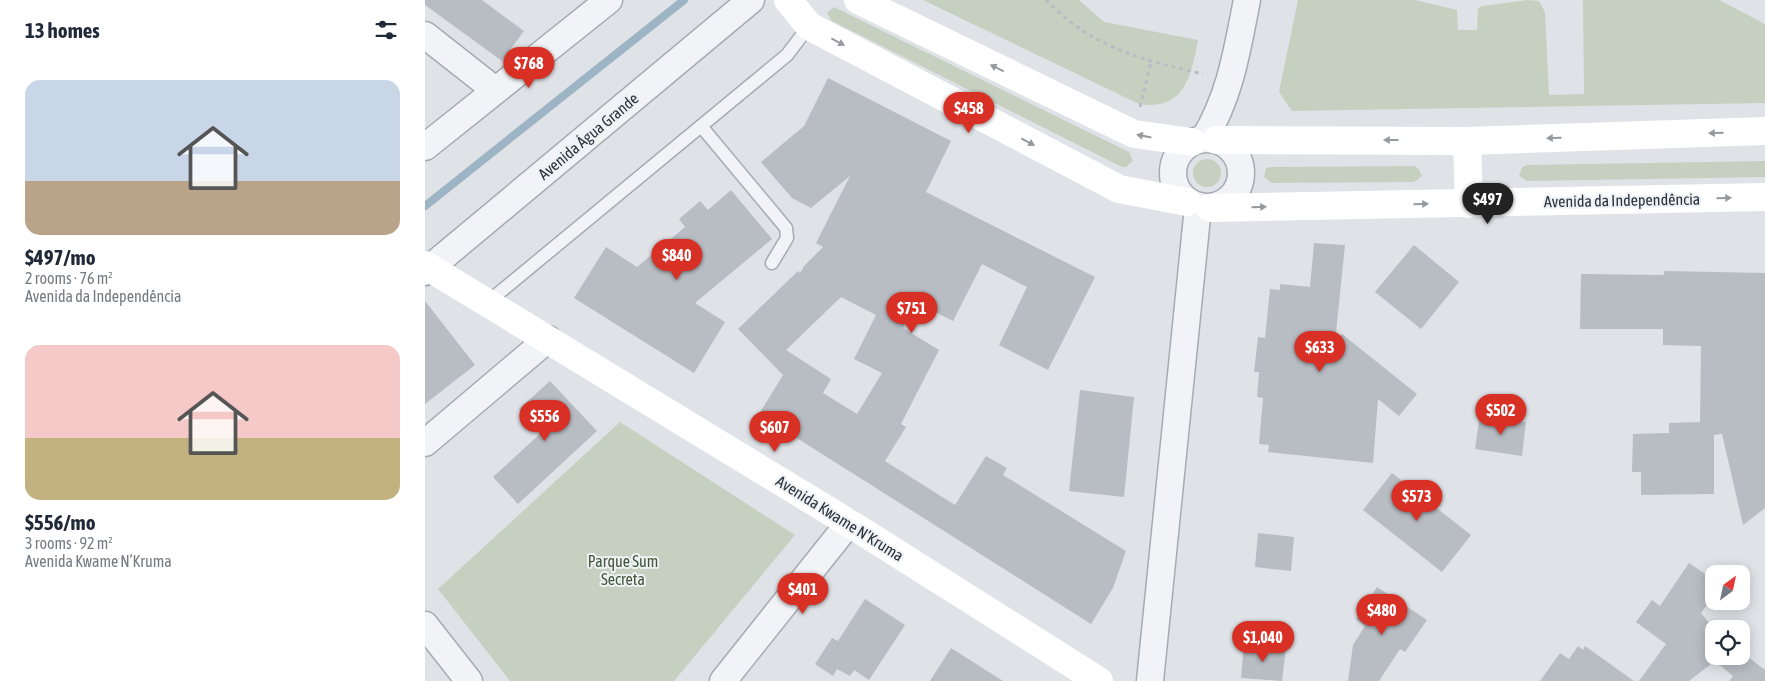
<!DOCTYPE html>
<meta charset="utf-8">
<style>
body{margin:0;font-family:"Asap Condensed",sans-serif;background:#f2f2f3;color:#1f2937;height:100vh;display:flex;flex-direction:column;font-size:19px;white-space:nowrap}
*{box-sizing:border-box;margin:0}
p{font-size:16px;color:#747a83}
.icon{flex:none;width:28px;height:28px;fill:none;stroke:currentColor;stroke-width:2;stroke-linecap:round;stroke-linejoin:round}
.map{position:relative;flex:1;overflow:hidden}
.panel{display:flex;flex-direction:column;background:#fff;width:425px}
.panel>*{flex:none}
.needle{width:32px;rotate:33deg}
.fabs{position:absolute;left:1280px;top:565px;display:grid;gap:10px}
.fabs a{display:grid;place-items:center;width:45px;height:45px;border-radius:10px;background:#fff;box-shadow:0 2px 12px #0003;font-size:25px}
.price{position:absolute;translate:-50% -42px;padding:0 11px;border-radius:18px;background:#d93025;color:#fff;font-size:16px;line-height:32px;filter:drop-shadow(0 1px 2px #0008)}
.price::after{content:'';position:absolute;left:50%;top:30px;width:15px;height:11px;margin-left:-8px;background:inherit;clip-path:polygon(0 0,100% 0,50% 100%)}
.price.selected{background:#222;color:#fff}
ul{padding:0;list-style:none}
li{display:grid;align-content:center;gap:10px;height:265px;padding:0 25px}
li span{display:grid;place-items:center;height:155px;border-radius:15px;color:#555}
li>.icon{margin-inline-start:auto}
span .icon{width:90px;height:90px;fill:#fffc;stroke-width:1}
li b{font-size:21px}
h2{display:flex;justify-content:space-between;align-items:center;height:60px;padding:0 25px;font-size:21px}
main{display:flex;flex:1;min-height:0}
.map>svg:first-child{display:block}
</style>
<main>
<section class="panel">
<h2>13 homes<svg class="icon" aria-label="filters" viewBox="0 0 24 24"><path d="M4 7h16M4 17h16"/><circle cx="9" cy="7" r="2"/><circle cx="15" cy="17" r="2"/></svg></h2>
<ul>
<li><span style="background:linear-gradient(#c9d6e8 65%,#b9a48a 0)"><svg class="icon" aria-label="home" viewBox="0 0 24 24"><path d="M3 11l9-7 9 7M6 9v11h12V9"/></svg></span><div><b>$497/mo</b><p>2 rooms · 76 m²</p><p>Avenida da Independência</p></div></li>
<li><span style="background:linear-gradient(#f6c9c9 60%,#c2b280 0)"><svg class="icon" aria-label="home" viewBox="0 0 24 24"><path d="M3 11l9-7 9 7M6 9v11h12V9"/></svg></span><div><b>$556/mo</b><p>3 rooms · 92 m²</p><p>Avenida Kwame N’Kruma</p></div></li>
</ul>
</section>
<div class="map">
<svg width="1340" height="681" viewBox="0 0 1340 681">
<rect width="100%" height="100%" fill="#dfe3e7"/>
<!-- green -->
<g fill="#c6d0c1">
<path d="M 498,0 L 654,0 L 679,22 L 773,40 C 766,76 760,111 714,104 Z"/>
<path d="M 873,0 L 990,0 L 1032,10 L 1033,30 L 1052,30 L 1053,8 L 1057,6 L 1102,0 L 1114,1 L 1120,12 L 1124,95 L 1159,94 L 1158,0 L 1294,0 L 1340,24 L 1340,103 L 867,111 L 854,92 Z"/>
<path d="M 409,7 L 704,152 L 708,161 L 701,167 L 697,167 L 407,21 L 402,13 Z"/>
<circle cx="782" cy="173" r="14"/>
<path d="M 1340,161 L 1340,177 L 1102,181 L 1094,176 L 1097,167 L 1102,165 Z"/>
<path d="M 989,166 L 993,168 L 997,176 L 989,182 L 846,183 L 839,177 L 841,168 L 846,167 Z"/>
<path d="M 195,422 L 370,535 L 249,681 L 85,681 L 13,589 Z"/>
</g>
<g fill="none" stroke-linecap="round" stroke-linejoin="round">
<!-- stream -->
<path stroke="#9db4c4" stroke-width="8" d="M 0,206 L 259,0"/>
</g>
<!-- building -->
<g fill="#b7bdc3" fill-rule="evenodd">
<path d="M 0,0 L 57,0 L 99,31 L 77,61 L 0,5 Z"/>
<path d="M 403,78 L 526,141 L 501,192 L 670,277 L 623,370 L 574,345 L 602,287 L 557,264 L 528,321 L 492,303 L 478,328 L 514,350 L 476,424 L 481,427 L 460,461 L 530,505 L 561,456 L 582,468 L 578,475 L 701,551 L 688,588 L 666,624 L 334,414 L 358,375 L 313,329 L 373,271 L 375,273 L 380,265 L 398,247 L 391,243 L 425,176 L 386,208 L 367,198 L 336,162 L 379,126 ZM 416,297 L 451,315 L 429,359 L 457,373 L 432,414 L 398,393 L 406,379 L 361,350 Z"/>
<path d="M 306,190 L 347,239 L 270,303 L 300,322 L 269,373 L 149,298 L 181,247 L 212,267 L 260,227 L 254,219 L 275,201 L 283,210 Z"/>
<path d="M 889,243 L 920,245 L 910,342 L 917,334 L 992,394 L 974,416 L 953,399 L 948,463 L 843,452 L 844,445 L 834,444 L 838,398 L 832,397 L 834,372 L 829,372 L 833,337 L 840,338 L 845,289 L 855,290 L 855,284 L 885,287 Z"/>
<path d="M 989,245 L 1034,282 L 996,329 L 950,292 Z"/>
<path d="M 1239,271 L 1340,273 L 1340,508 L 1318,525 L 1297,434 L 1289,435 L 1289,494 L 1216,495 L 1216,472 L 1207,472 L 1208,434 L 1244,433 L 1244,423 L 1275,422 L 1276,346 L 1238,345 L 1238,329 L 1155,329 L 1156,274 L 1239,275 Z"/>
<path d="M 0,301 L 50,365 L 0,404 Z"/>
<path d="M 125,381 L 172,431 L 93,504 L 68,477 L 117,432 L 94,409 Z"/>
<path d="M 655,390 L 709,397 L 699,497 L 644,491 Z"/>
<path d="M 1055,415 L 1101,422 L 1097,456 L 1050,449 Z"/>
<path d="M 967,473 L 1046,535 L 1017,572 L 938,510 Z"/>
<path d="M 833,533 L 869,537 L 866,571 L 830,567 Z"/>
<path d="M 1264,563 L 1289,580 L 1289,595 L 1276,613 L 1289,629 L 1289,656 L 1311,656 L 1317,664 L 1323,657 L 1340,670 L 1340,681 L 1304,681 L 1308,676 L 1290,661 L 1264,681 L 1214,681 L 1241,644 L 1211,622 L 1227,600 L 1235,606 Z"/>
<path d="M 952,587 L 1002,620 L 980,652 L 975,649 L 954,681 L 923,681 L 928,645 L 940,626 L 931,619 Z"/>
<path d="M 440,599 L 480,625 L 444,680 L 429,670 L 425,676 L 412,669 L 408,676 L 390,664 L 407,638 L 413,641 Z"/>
<path d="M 819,644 L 861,648 L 857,681 L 816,678 Z"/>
<path d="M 1153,646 L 1158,650 L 1160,646 L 1209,681 L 1115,681 L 1135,653 L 1144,659 Z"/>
<path d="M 526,648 L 578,681 L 505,681 Z"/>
</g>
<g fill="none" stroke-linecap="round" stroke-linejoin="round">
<defs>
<g id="lane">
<path d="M 276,126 L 361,228 L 362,238 L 347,263"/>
<path d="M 63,302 L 362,55 L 384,26"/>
</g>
<g id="street">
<path d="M 0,35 L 70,90"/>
<circle cx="782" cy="173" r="34"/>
<path d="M 779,139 C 806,94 812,50 822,0"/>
<path d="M 0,147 L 184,0"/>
<path d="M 0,272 L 326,0"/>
<path d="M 0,443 L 123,339"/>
<path d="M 0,625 L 44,681"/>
<path d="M 298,681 L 424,523"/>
<path d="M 725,681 L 773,207"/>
</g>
</defs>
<!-- lane casing -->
<use href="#lane" stroke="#a5abb1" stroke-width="15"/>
<!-- street casing -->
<use href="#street" stroke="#a5abb1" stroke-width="29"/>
<!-- path -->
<g stroke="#b9bdc2" stroke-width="3" stroke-dasharray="4 4" stroke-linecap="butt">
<path d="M 621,0 C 666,47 717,60 778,74"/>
<path d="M 715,107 L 726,62"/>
</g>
<!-- lane -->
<use href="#lane" stroke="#f1f3f6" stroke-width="12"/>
<!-- street -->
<use href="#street" stroke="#f1f3f6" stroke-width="26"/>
<!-- secondary -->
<g stroke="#fff" stroke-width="28">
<path d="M 363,0 L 384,26 L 694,189 L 762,202"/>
<path d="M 433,0 L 709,134 L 767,142"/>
<path d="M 791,140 L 1042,141 L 1340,131"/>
<path d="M 1042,141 L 1044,204"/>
<path d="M 785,208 L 1340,197"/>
<path d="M 0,265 L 424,523 L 674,681"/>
</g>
</g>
<!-- one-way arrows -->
<defs><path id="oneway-solid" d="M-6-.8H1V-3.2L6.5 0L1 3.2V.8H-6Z" transform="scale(1.25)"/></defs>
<g fill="#94999e">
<use href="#oneway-solid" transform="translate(413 42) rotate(28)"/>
<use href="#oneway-solid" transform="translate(572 68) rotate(-154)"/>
<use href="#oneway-solid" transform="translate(1291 133) rotate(178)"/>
<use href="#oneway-solid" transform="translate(719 136) rotate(-169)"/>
<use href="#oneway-solid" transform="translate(1129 138) rotate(178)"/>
<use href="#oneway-solid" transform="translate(966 140) rotate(-180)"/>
<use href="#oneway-solid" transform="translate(603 142) rotate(28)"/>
<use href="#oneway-solid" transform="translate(1299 198) rotate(-1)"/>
<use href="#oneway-solid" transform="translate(996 204) rotate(-1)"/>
<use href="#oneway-solid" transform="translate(834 207) rotate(-1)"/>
</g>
<g text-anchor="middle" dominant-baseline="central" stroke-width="4" stroke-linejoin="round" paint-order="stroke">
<!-- street labels -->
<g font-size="16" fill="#2a333d" stroke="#eef2f5">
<text transform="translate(163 136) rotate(-40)">Avenida Água Grande</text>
<text transform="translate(1197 200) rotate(-1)">Avenida da Independência</text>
<text transform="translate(415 518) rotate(32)">Avenida Kwame N’Kruma</text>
</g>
<!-- park labels -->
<g font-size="16" fill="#415738" stroke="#eef2f5">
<text x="198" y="561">Parque Sum<tspan x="198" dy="18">Secreta</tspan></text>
</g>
</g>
</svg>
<div class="fabs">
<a><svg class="needle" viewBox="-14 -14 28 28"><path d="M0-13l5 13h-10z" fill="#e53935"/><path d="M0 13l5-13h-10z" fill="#747a83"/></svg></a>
<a><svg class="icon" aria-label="locate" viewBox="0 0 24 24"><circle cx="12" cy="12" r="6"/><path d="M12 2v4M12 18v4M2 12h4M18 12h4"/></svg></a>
</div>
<b class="price" style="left:104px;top:89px">$768</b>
<b class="price" style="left:544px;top:134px">$458</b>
<b class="price selected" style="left:1063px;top:225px">$497</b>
<b class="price" style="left:252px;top:281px">$840</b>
<b class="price" style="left:487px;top:334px">$751</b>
<b class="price" style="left:895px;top:373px">$633</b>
<b class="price" style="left:1076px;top:436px">$502</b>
<b class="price" style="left:120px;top:442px">$556</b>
<b class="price" style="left:350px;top:453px">$607</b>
<b class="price" style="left:992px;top:522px">$573</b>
<b class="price" style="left:378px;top:615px">$401</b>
<b class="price" style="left:957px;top:636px">$480</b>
<b class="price" style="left:838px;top:663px">$1,040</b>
</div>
</main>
